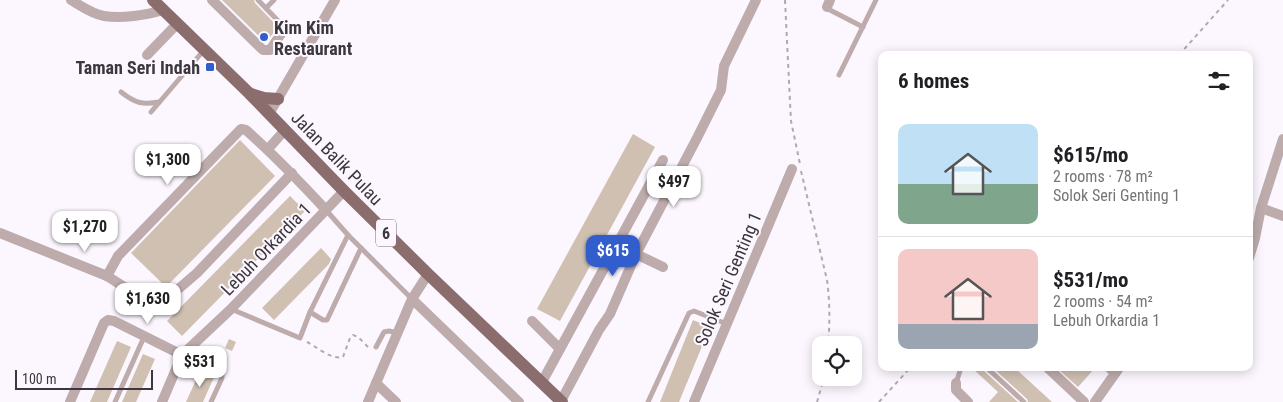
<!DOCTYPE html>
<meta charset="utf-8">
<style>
body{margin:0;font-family:"Roboto Condensed",sans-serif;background:#f2f2f2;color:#202124;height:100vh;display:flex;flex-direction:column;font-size:19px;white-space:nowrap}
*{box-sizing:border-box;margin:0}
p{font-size:16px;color:#757577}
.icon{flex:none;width:28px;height:28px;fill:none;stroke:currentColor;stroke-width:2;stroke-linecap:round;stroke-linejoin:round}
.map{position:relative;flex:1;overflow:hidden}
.sheet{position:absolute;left:878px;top:51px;width:375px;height:320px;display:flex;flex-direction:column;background:#fff;border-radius:10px;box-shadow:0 2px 12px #0003}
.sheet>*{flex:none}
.fabs{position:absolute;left:812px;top:336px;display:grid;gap:10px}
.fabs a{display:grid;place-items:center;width:50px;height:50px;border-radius:10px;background:#fff;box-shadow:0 2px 12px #0003;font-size:25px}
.scale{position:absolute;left:15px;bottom:12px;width:138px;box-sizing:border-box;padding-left:5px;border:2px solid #3c373e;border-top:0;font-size:14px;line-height:18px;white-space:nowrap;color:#3c373e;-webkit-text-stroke:4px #fcf7fe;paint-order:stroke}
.price{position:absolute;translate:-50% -42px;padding:0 11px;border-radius:10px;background:#fff;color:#222;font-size:16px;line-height:32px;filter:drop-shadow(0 1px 2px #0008)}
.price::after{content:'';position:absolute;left:50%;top:30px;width:15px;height:11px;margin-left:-8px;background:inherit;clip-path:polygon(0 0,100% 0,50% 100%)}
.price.selected{background:#325dcd;color:#fff}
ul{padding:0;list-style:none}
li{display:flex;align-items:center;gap:15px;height:125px;padding:0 20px}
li+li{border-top:1px solid #e0e0e0}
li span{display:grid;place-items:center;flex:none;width:140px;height:100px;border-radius:10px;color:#555}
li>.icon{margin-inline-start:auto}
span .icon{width:60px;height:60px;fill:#fffc;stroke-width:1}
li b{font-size:21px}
h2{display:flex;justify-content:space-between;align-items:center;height:60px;padding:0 20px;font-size:21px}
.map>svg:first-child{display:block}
</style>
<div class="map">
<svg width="1283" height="402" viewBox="0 0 1283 402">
<rect width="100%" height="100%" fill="#fcf7fe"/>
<!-- building -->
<g fill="#cfc0b2">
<path d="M 222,0 L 254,0 L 255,3 L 278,27 L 271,36 L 265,42 Z"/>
<path d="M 633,134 L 655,147 L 560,321 L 537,309 Z"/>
<path d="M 240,140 L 275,176 L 166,287 L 131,253 Z"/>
<path d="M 290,196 L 305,211 L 182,336 L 167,321 Z"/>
<path d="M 321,248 L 331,259 L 329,264 L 274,320 L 262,308 Z"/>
<path d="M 693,320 L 710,327 L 679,402 L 660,402 Z"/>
<path d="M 229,339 L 236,342 L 232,351 L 225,348 Z"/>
<path d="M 117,341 L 131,347 L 107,402 L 90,402 Z"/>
<path d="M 143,354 L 155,359 L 136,402 L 122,402 Z"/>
<path d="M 972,368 L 983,368 L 984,371 L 1018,402 L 989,402 L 998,392 Z"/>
<path d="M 993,368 L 1015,368 L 1052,402 L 1028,402 L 1027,399 Z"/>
<path d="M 1057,368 L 1095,368 L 1078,387 Z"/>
<path d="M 200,371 L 214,377 L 203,402 L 186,402 Z"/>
</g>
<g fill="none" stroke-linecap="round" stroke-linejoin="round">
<!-- path -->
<g stroke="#afaab1" stroke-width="2" stroke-dasharray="4 4" stroke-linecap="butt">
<path d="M 785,0 L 790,102 L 791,121 L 800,164"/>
<path d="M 1179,55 L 1228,0"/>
<path d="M 801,171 L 827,280 C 830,302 830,323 828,345"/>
<path d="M 307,342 C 317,347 331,360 343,357 L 350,338 L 353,335 L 358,337 L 370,349"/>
<path d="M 817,402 L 824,378"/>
<path d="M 879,402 L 910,368"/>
</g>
<!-- lane -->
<g stroke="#beacad" stroke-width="5">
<path d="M 258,0 L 285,28"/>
<path d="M 827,7 L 828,9 L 863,27"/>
<path d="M 266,8 L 274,0"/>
<path d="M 839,75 L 876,0"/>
<path d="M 121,92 C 135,103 142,105 159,102"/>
<path d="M 151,112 L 204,50"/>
<path d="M 326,210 L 348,235 L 412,299"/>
<path d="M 231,309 L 300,338 L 310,312 L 348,235"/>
<path d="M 310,312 L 323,320 L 327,320 L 361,248"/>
<path d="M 376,347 L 384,332 L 389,331 L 398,333"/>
<path d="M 182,355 L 222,372 L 222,378 L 211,402"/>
<path d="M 987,368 L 1024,402"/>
<path d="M 1106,368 L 1114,375"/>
<path d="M 956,383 L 961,368"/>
<path d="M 115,402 L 144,337"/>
<path d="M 648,402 L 689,313 L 694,311 L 727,324"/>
</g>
<!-- street -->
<g stroke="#beacad" stroke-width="10">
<path d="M 71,0 C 81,6 92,14 104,16 C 121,19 147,15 163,10"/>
<path d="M 212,0 L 263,50 L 270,50 L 285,28"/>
<path d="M 827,7 L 830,0"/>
<path d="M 147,55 L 177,24"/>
<path d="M 269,114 L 335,0"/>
<path d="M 268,149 L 285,130"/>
<path d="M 1261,208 L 1283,216"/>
<path d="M 0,233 L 107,276 L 143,299 L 151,301 L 157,301 L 164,300 L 169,297 L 197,273 L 292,173"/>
<path d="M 636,254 L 663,267"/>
<path d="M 1249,258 L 1255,238 L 1261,208 L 1283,139"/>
<path d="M 107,276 L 118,256 L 241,129 L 246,130 C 274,155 300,182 326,210"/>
<path d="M 412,299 L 519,402"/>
<path d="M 532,321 L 560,349"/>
<path d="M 1048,368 L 1084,402"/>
<path d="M 542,382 L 663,160"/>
<path d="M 376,383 L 396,402"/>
<path d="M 956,383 L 956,390 L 968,402"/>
<path d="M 561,401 L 599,330 L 610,314 L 636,254 L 697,138 L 721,90 L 724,66 L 756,0"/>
<path d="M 70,402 L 104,323 L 108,320 L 114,321 L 182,355"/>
<path d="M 162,402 L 182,355 L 231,309 L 344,191"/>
<path d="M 368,402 L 412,299 L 428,274"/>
<path d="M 694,402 L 792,169"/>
<path d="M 1095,402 L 1119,368"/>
</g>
<!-- primary -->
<g stroke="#8b6d6e" stroke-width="12">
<path d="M 153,0 L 249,93 L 344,191 L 428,274 L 562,402"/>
<path d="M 251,94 L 264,98 L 278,99"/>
</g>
</g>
<!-- markers -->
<g fill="#325dcd" stroke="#fcf7fe" stroke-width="2">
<circle cx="264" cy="37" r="5"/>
<rect x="205" y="62" width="10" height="10" rx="2.5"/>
</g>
<g text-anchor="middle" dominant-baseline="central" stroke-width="4" stroke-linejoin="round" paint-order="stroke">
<!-- shield labels -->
<rect fill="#fcf7fe" stroke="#767178" stroke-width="1" x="376" y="219.5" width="20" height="27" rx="4"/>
<g font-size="16" font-weight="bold" fill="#3c373e">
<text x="386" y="233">6</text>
</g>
<!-- poi labels -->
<g font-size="18" font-weight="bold" fill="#3c373e" stroke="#fcf7fe" text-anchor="start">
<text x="274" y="27">Kim Kim<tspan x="274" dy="21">Restaurant</tspan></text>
<text x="200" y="67" text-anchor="end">Taman Seri Indah</text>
</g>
<!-- street labels -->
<g font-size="18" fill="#3c373e" stroke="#fcf7fe">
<text transform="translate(337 158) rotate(46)">Jalan Balik Pulau</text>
<text transform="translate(266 249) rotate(-46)">Lebuh Orkardia 1</text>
<text transform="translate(728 279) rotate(-67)">Solok Seri Genting 1</text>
</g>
</g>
</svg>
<div class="fabs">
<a><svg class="icon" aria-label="locate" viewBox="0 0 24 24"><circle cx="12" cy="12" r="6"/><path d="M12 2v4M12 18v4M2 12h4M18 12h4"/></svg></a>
</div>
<div class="scale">100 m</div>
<b class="price" style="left:168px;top:186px">$1,300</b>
<b class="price" style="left:674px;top:208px">$497</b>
<b class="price" style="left:85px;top:253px">$1,270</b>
<b class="price selected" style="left:613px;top:277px">$615</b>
<b class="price" style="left:148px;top:325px">$1,630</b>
<b class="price" style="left:200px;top:388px">$531</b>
<section class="sheet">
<h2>6 homes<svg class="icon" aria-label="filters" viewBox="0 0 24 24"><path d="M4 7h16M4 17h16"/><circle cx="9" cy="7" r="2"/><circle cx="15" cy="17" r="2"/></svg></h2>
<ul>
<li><span style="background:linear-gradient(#bfe0f5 60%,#7fa58c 0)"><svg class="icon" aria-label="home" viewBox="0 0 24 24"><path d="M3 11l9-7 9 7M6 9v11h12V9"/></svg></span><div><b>$615/mo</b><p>2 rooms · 78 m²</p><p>Solok Seri Genting 1</p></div></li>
<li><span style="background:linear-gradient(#f6c9c9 75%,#9aa5b1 0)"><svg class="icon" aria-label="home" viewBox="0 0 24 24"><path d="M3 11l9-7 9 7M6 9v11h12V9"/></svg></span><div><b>$531/mo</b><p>2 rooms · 54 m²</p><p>Lebuh Orkardia 1</p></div></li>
</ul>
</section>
</div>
